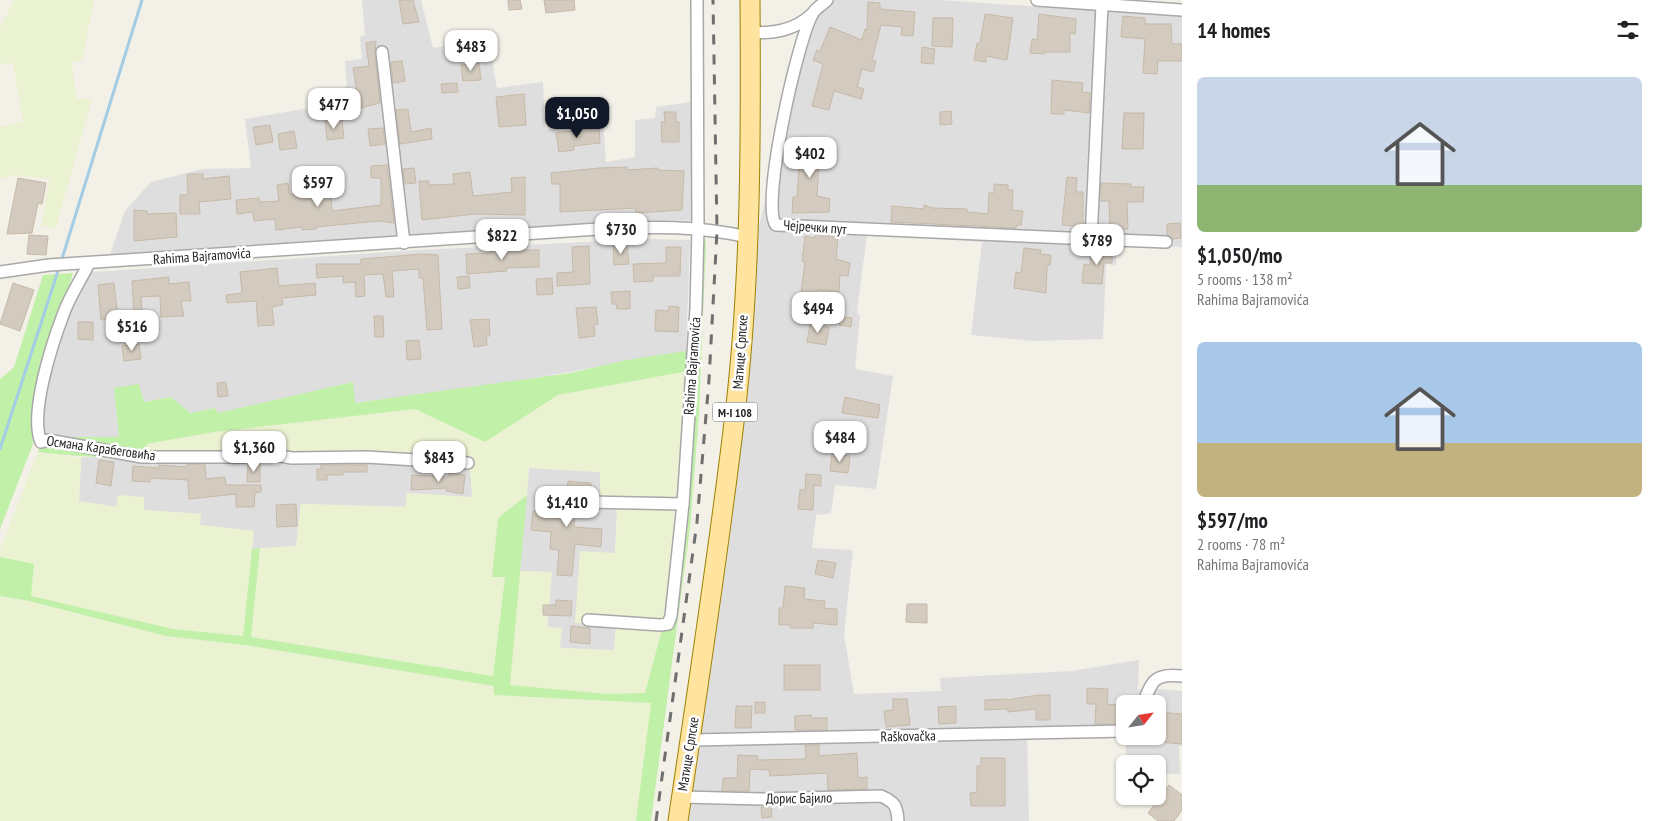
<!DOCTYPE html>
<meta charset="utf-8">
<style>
body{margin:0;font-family:"PT Sans Narrow",sans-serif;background:#f2f2f2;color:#202124;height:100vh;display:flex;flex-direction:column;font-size:19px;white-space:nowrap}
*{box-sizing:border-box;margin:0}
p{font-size:16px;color:#757577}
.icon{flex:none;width:28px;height:28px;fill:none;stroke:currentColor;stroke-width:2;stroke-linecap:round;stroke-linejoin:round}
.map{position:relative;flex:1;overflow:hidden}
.details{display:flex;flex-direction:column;background:#fff;width:475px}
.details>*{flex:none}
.needle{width:32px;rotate:60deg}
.fabs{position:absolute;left:1116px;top:695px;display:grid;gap:10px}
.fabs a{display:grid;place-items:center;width:50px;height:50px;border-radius:8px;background:#fff;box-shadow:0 1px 4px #0004;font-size:25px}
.price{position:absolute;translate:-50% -42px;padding:0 11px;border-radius:10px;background:#fff;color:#222;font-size:16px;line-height:32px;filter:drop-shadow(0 1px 2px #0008)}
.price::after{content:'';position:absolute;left:50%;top:30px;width:15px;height:11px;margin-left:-8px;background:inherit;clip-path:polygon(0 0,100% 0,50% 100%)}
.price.current{background:#111827;color:#fff}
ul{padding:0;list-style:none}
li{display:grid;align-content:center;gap:10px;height:265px;padding:0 15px}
li span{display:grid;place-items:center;height:155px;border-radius:8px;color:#555}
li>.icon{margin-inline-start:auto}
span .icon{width:90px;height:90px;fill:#fffc;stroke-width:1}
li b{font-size:21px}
h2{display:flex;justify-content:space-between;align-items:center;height:60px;padding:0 15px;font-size:21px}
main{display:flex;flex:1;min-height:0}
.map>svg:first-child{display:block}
</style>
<main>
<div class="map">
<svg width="1182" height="821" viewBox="0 0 1182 821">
<rect width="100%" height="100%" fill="#f2f0e7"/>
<!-- residential -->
<g fill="#dfdede">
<path d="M 362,0 L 421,0 L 433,48 L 488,38 L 497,88 L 543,82 L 545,130 L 603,122 L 606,162 L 635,157 L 635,120 L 655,118 L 656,107 L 691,102 L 695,221 L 677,220 L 109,257 L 125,211 L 151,182 L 203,169 L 251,168 L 245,119 L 321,106 L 319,91 L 347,87 L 345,61 L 362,59 L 360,37 L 365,35 Z"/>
<path d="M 825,0 L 940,0 L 1182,16 L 1182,247 L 1116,246 L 1116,265 L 1106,264 L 1103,339 L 1034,341 L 971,335 L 982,242 L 867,234 L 857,312 L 860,315 L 855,369 L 893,376 L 876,489 L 835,485 L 831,513 L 816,515 L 812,548 L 853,550 L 844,635 L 854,694 L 941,691 L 940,678 L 1072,671 L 1139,660 L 1138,690 L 1149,688 L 1182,691 L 1182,746 L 1179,746 L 1180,774 L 1158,774 L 1158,764 L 1126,764 L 1126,736 L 1158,736 L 1158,704 L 1125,704 L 1125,726 L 1027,730 L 1029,821 L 685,821 L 751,260 L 804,36 Z"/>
<path d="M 649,239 L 690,240 L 686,351 L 513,382 L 354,403 L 353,382 L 218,414 L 215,408 L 190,413 L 171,397 L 144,402 L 139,385 L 114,389 L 119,437 L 41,437 L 38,409 L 79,273 L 419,250 Z"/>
<path d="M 94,457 L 259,460 L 275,465 L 357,459 L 470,467 L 473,498 L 408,493 L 406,507 L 301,504 L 296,546 L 252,549 L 254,531 L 200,525 L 201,514 L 144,510 L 144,497 L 116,507 L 79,501 L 81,458 Z"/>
<path d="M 529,468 L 600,472 L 600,502 L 580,501 L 579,505 L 617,507 L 615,553 L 575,623 L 616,625 L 614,651 L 560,648 L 547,627 L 552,572 L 519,571 Z"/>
</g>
<!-- farmland -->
<g fill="#ebf2d1">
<path d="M 15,0 L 94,0 L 82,61 L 72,62 L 76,99 L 92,99 L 56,228 L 41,226 L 50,179 L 16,175 L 0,179 L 0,127 L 23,121 L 13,63 L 0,65 L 0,26 Z"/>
<path d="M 688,371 L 664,622 L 645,693 L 607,694 L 510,685 L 519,571 L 552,572 L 547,627 L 562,628 L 560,648 L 614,650 L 616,625 L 575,623 L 580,551 L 615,553 L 618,503 L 600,502 L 600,472 L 529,468 L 527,495 L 498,518 L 492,577 L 505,576 L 494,676 L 251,637 L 260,548 L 296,546 L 301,504 L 405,507 L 407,493 L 472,497 L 470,467 L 357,459 L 259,460 L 254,453 L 149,450 L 146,443 L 214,432 L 415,409 L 485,442 L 558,395 Z"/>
<path d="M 38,452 L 81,458 L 79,501 L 116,507 L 118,495 L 144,497 L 144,510 L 201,514 L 200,525 L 254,531 L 243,636 L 173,629 L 30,596 L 34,565 L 0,557 L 0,550 Z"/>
<path d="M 0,596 L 28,601 L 166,636 L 245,645 L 495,686 L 494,695 L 651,703 L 636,821 L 0,821 Z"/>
</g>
<!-- grass -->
<g fill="#c1f0a9">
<path d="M 697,241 L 706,241 L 699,415 L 690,528 L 651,821 L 636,821 L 651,703 L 494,695 L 494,686 L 245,645 L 166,636 L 29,601 L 0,596 L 0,557 L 34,564 L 31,596 L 173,629 L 243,636 L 252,549 L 260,548 L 251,637 L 493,676 L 505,577 L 492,577 L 498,518 L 527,495 L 510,685 L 607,694 L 645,693 L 664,622 L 671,623 Z"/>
<path d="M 73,273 L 32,408 L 33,444 L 0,529 L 0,379 L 14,367 L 43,275 Z"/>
<path d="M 686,351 L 688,371 L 558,395 L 485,442 L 415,409 L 214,432 L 146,444 L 149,450 L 254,453 C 182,456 110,462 38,452 L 41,437 L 119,437 L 114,388 L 139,384 L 144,402 L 171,397 L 190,413 L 215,408 L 218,413 L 353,382 L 355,403 L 570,373 L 627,360 Z"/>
</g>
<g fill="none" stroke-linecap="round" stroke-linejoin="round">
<!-- stream -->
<g stroke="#a4cce4" stroke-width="3">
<path d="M 61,262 L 142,0"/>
<path d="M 0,449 L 59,268"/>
</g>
</g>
<!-- building -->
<g fill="#d3cbbf" stroke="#c6b9a8">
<path d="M 399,0 L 413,0 L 419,22 L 403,24 Z"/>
<path d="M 508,0 L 520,0 L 522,9 L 509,10 Z"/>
<path d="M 544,0 L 574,0 L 575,10 L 546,13 Z"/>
<path d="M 868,2 L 880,3 L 880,9 L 915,12 L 913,36 L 901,35 L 902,27 L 881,25 L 872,60 L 876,61 L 873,72 L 862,69 L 857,87 L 864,89 L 861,99 L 834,91 L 829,110 L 812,106 L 823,64 L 813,60 L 817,50 L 820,51 L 830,27 L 862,40 L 865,29 L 867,30 Z"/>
<path d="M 985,14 L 1013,18 L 1007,60 L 986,56 L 986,62 L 974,60 L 977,43 L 980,43 Z"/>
<path d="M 1039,14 L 1076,19 L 1075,34 L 1070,33 L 1070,52 L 1045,52 L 1044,54 L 1030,53 L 1032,39 L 1037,40 Z"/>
<path d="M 1123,16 L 1145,18 L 1145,24 L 1171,24 L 1172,44 L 1182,44 L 1182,61 L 1158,61 L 1157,74 L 1143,73 L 1145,39 L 1121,37 Z"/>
<path d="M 933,18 L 953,18 L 952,47 L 932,46 Z"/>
<path d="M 376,41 L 375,53 L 380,103 L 340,113 L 337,101 L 358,97 L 353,68 L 369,66 L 366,43 Z"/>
<path d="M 922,47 L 935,49 L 933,64 L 921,63 Z"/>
<path d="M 402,61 L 405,81 L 393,83 L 391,62 Z"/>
<path d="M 479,63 L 481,80 L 463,81 L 461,65 Z"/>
<path d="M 1052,80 L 1083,83 L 1082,92 L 1090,93 L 1089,113 L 1064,110 L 1064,114 L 1051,114 Z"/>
<path d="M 457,83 L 458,92 L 442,93 L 441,84 Z"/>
<path d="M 524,94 L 526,125 L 499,127 L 496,97 Z"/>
<path d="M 408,109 L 411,132 L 431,128 L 432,139 L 400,144 L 396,110 Z"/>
<path d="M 951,111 L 952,124 L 940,125 L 940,112 Z"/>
<path d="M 664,112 L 676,112 L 676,122 L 679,122 L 679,142 L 662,142 L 661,122 L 665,122 Z"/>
<path d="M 1124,113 L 1144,113 L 1143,149 L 1122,149 Z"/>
<path d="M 342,119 L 344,138 L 327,140 L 325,121 Z"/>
<path d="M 270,125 L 273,142 L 256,145 L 253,127 Z"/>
<path d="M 599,127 L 600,143 L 574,146 L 574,150 L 559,152 L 556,133 Z"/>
<path d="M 383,128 L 385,144 L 370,146 L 368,129 Z"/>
<path d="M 294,131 L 297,148 L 280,150 L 278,134 Z"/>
<path d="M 805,137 L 825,140 L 822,163 L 819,163 L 817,196 L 830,199 L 829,212 L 792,213 L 793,197 L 797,197 L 799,169 Z"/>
<path d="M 387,165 L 394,223 L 379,221 L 316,227 L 316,229 L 302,230 L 302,227 L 276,230 L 275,219 L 254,221 L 253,212 L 237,214 L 236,200 L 259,198 L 260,202 L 279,201 L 277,185 L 288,183 L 290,195 L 311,194 L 311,198 L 331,196 L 332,211 L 381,205 L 381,178 L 371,178 L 371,166 Z"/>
<path d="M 627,167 L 627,170 L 658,168 L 658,170 L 684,171 L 682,210 L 636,213 L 636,208 L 560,212 L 560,184 L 552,184 L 551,173 L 599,168 Z"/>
<path d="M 414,168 L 416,183 L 405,184 L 403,169 Z"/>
<path d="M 470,172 L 473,196 L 512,192 L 511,178 L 525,177 L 525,215 L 475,214 L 422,220 L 419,181 L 429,181 L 429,185 L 454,184 L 453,174 Z"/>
<path d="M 187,174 L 203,174 L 203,179 L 229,176 L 231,199 L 199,202 L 200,214 L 180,214 L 180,195 L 188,195 Z"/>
<path d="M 1067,177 L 1077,178 L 1076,192 L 1083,192 L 1083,227 L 1062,225 Z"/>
<path d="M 18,178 L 46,183 L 42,204 L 38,203 L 32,233 L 7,234 Z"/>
<path d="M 1101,183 L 1131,184 L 1131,187 L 1144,187 L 1143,202 L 1127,202 L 1128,229 L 1110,230 L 1109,201 L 1101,201 Z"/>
<path d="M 994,184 L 1008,185 L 1008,190 L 1013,190 L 1012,210 L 1023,211 L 1021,225 L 1017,225 L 1016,228 L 891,222 L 892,206 L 924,209 L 924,205 L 933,208 L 967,209 L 967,212 L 988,214 L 989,193 L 994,193 Z"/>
<path d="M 134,210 L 147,211 L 147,214 L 176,213 L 177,237 L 134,241 Z"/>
<path d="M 1180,223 L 1181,238 L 1173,239 L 1167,235 L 1167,224 Z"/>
<path d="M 815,234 L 838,237 L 836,259 L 850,263 L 848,276 L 840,275 L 839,292 L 817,290 L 816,296 L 801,294 L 805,262 L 802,261 L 805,236 L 815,238 Z"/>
<path d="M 29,235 L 48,236 L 46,255 L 27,254 Z"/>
<path d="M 627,244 L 629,264 L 614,265 L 613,246 Z"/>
<path d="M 589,246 L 590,284 L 557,286 L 557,273 L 573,272 L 572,247 Z"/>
<path d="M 666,247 L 681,247 L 680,276 L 653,276 L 653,281 L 634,282 L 633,264 L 666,263 Z"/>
<path d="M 1024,248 L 1041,250 L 1040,254 L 1051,255 L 1050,265 L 1047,265 L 1046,293 L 1014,288 L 1016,272 L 1021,273 Z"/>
<path d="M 1100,249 L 1112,249 L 1112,263 L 1104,263 L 1102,284 L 1082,283 L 1084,264 L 1090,265 L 1091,250 L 1100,251 Z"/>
<path d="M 505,250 L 539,250 L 539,267 L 506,268 L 507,271 L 467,274 L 466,254 L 491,253 L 490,251 Z"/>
<path d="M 422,254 L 438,255 L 442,329 L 427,330 L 423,278 L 419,278 L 419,269 L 392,271 L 394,297 L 386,297 L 383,274 L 364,275 L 365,296 L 356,297 L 355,282 L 343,283 L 343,276 L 317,278 L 316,264 L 361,264 L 361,259 Z"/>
<path d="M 277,268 L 279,286 L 315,283 L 316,295 L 282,298 L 283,305 L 272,307 L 274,325 L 258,326 L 256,301 L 227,303 L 226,295 L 242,293 L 240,272 Z"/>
<path d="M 469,276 L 470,288 L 458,289 L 457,277 Z"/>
<path d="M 169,277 L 169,284 L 189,282 L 191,301 L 181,301 L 184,316 L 161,317 L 160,296 L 141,297 L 142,314 L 134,314 L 132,281 Z"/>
<path d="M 552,278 L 553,294 L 537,295 L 536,279 Z"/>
<path d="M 13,283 L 34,290 L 20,331 L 0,324 Z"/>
<path d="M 114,283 L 118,319 L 101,320 L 98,285 Z"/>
<path d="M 630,291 L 630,309 L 617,309 L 616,304 L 612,304 L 611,292 Z"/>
<path d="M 669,306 L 679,307 L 678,332 L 655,331 L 656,310 L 668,311 Z"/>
<path d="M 596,307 L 598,324 L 594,325 L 595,336 L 579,338 L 576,308 Z"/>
<path d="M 374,316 L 383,316 L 384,337 L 375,337 Z"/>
<path d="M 840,317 L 852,318 L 851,327 L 839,325 Z"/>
<path d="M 489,319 L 490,336 L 486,336 L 487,345 L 474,347 L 470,320 Z"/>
<path d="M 78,322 L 93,322 L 93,340 L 78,339 Z"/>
<path d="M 810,324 L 829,327 L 826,345 L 807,342 Z"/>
<path d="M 419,340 L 421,359 L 407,360 L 406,341 Z"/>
<path d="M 139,344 L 141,359 L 124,361 L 122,346 Z"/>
<path d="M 226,382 L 228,396 L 218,397 L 217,383 Z"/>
<path d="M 845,397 L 880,405 L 878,418 L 842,413 Z"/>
<path d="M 832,454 L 850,456 L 848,473 L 830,471 Z"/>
<path d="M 99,460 L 114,462 L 111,486 L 96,483 Z"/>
<path d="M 187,464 L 205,464 L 206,479 L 225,477 L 226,485 L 261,485 L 261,492 L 255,493 L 254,507 L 236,507 L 236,494 L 189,499 L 188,480 L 150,478 L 150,482 L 132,481 L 133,466 L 159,468 L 159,465 L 187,467 Z"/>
<path d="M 248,464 L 260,464 L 260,482 L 247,482 Z"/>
<path d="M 321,465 L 367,465 L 367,472 L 343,472 L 343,475 L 327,475 L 327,480 L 317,480 L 317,469 L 321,469 Z"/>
<path d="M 449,473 L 465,475 L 463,494 L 446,491 L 447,488 L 411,490 L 412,475 L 448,477 Z"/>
<path d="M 806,474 L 821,475 L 821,486 L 814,485 L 813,510 L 798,509 L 800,490 L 805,490 Z"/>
<path d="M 568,481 L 591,483 L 590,495 L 577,495 L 574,527 L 602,529 L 601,547 L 575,544 L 572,576 L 557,575 L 559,550 L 550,549 L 551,532 L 531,530 L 533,511 L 557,513 L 558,505 L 566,506 Z"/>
<path d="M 296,504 L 297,526 L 277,527 L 276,505 Z"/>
<path d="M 818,560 L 836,563 L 833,578 L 815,574 Z"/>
<path d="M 785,586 L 805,588 L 804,599 L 825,601 L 824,608 L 837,609 L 837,625 L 813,623 L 813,628 L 790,628 L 790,625 L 779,625 L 779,608 L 783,608 Z"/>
<path d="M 556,600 L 572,601 L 571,616 L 543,615 L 543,605 L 556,605 Z"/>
<path d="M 907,604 L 927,604 L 927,623 L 906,622 Z"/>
<path d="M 571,626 L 590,628 L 590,644 L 570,642 Z"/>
<rect x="784" y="665" width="36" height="25"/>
<path d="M 1087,688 L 1108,689 L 1107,704 L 1118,705 L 1118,724 L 1095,724 L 1096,704 L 1087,704 Z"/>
<path d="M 1038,695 L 1050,695 L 1050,720 L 1036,720 L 1036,709 L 1008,712 L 1008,709 L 985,710 L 985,700 L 1007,699 L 1007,700 Z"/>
<path d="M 893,699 L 907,699 L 910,725 L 886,727 L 884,711 L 893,710 Z"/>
<rect x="755" y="702" width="10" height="11"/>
<path d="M 736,706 L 752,706 L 751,728 L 735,728 Z"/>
<path d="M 956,706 L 956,723 L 939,724 L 938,707 Z"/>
<path d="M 1158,712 L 1182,714 L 1182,744 L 1158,742 Z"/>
<path d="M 811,715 L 811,718 L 827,718 L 827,730 L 795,730 L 795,716 Z"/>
<path d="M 805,745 L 819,745 L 819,756 L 857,753 L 858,778 L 867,777 L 867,789 L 828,790 L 827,773 L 770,776 L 769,770 L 750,769 L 749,791 L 722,791 L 723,778 L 737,778 L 738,755 L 758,756 L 758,760 L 806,759 Z"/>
<path d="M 981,758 L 1005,758 L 1005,806 L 971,806 L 970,793 L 977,792 L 977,766 L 981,766 Z"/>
<path d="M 1169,785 L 1182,795 L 1182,810 L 1174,821 L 1158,821 L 1148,813 Z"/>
<path d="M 761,807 L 771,807 L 772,817 L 762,818 Z"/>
</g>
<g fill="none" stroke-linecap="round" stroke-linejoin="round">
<defs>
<g id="minor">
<path d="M 827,0 C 823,4 816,8 813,13 C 798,37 760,206 776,225 L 1091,239 L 1102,5"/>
<path d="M 1037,0 L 1182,10"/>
<path d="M 750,33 C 774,33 794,31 812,14"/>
<path d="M 382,52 L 404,243"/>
<path d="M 1091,239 L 1166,242"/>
<path d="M 89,263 C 81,280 69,297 63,315 C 52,344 29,414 41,442 L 48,440 L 142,457 L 243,457 L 268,454 L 292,458 L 366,457 L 468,463"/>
<path d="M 0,272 L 49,265 L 598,229 C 653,227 692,225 748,237"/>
<path d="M 588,502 L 683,504 L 696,308 L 698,228 L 697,0"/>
<path d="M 588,620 L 660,625 L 668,624 L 671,616 L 683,504"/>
<path d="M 1143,704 C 1152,680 1155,673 1182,676"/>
<path d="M 692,740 L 1125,731"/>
<path d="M 682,797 L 762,799 L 881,796 C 895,802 897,806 898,821"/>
</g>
<path id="primary" d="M 678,821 C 698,686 719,550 735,414 C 751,277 751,138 750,0"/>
</defs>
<!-- minor casing -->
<use href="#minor" stroke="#a8a8a8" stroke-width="14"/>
<!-- primary casing -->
<use href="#primary" stroke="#9e8100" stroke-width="21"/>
<!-- minor -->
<use href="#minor" stroke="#fff" stroke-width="11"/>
<!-- primary -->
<use href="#primary" stroke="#ffe49f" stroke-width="19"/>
<!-- rail -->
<path stroke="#6f6f6f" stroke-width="3" stroke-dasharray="10 10" stroke-linecap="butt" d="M 656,821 L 697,522 L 709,380 L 717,231 L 713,0"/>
</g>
<g text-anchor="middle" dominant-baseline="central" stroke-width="5" stroke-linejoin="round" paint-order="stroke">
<!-- shield labels -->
<rect fill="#fff" stroke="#646464" stroke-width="1" x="712.5" y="402.5" width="45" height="19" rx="4"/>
<g font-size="12" font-weight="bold" fill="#212121">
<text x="735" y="412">M-I 108</text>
</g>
<!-- street labels -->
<g font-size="14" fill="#212121" stroke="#fff">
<text transform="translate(815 227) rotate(4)">Чејречки пут</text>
<text transform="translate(202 256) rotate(-4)">Rahima Bajramovića</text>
<text transform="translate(740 352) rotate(-86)">Матице Српске</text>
<text transform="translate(692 366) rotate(-86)">Rahima Bajramovića</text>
<text transform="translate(101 448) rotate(8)">Османа Карабеговића</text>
<text transform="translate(908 736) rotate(-1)">Raškovačka</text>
<text transform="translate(688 754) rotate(-81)">Матице Српске</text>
<text transform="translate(799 798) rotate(-1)">Дорис Бајило</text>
</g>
</g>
</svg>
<div class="fabs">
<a><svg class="needle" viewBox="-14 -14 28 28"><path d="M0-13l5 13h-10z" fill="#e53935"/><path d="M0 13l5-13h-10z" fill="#757577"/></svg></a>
<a><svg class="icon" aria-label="locate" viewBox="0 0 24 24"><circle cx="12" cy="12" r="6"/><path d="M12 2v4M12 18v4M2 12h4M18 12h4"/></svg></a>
</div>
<b class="price" style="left:471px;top:72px">$483</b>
<b class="price" style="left:334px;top:130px">$477</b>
<b class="price current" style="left:577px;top:139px">$1,050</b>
<b class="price" style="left:810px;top:179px">$402</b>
<b class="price" style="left:318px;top:208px">$597</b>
<b class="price" style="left:621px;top:255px">$730</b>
<b class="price" style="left:502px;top:261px">$822</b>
<b class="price" style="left:1097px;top:266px">$789</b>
<b class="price" style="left:818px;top:334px">$494</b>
<b class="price" style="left:132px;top:352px">$516</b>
<b class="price" style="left:840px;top:463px">$484</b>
<b class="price" style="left:254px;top:473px">$1,360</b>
<b class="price" style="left:439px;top:483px">$843</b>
<b class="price" style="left:567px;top:528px">$1,410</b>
</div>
<section class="details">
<h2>14 homes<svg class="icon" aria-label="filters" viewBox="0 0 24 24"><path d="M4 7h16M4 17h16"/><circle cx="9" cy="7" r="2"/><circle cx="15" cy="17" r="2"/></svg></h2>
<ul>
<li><span style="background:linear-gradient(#c9d6e8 70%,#8fb573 0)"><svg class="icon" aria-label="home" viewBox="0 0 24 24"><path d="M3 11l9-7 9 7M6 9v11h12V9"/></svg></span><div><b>$1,050/mo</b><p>5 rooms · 138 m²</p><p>Rahima Bajramovića</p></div></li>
<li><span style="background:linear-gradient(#a9c7e8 65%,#c2b280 0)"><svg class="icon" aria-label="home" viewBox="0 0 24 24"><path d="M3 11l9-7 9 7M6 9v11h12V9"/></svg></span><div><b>$597/mo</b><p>2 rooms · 78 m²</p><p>Rahima Bajramovića</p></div></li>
</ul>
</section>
</main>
